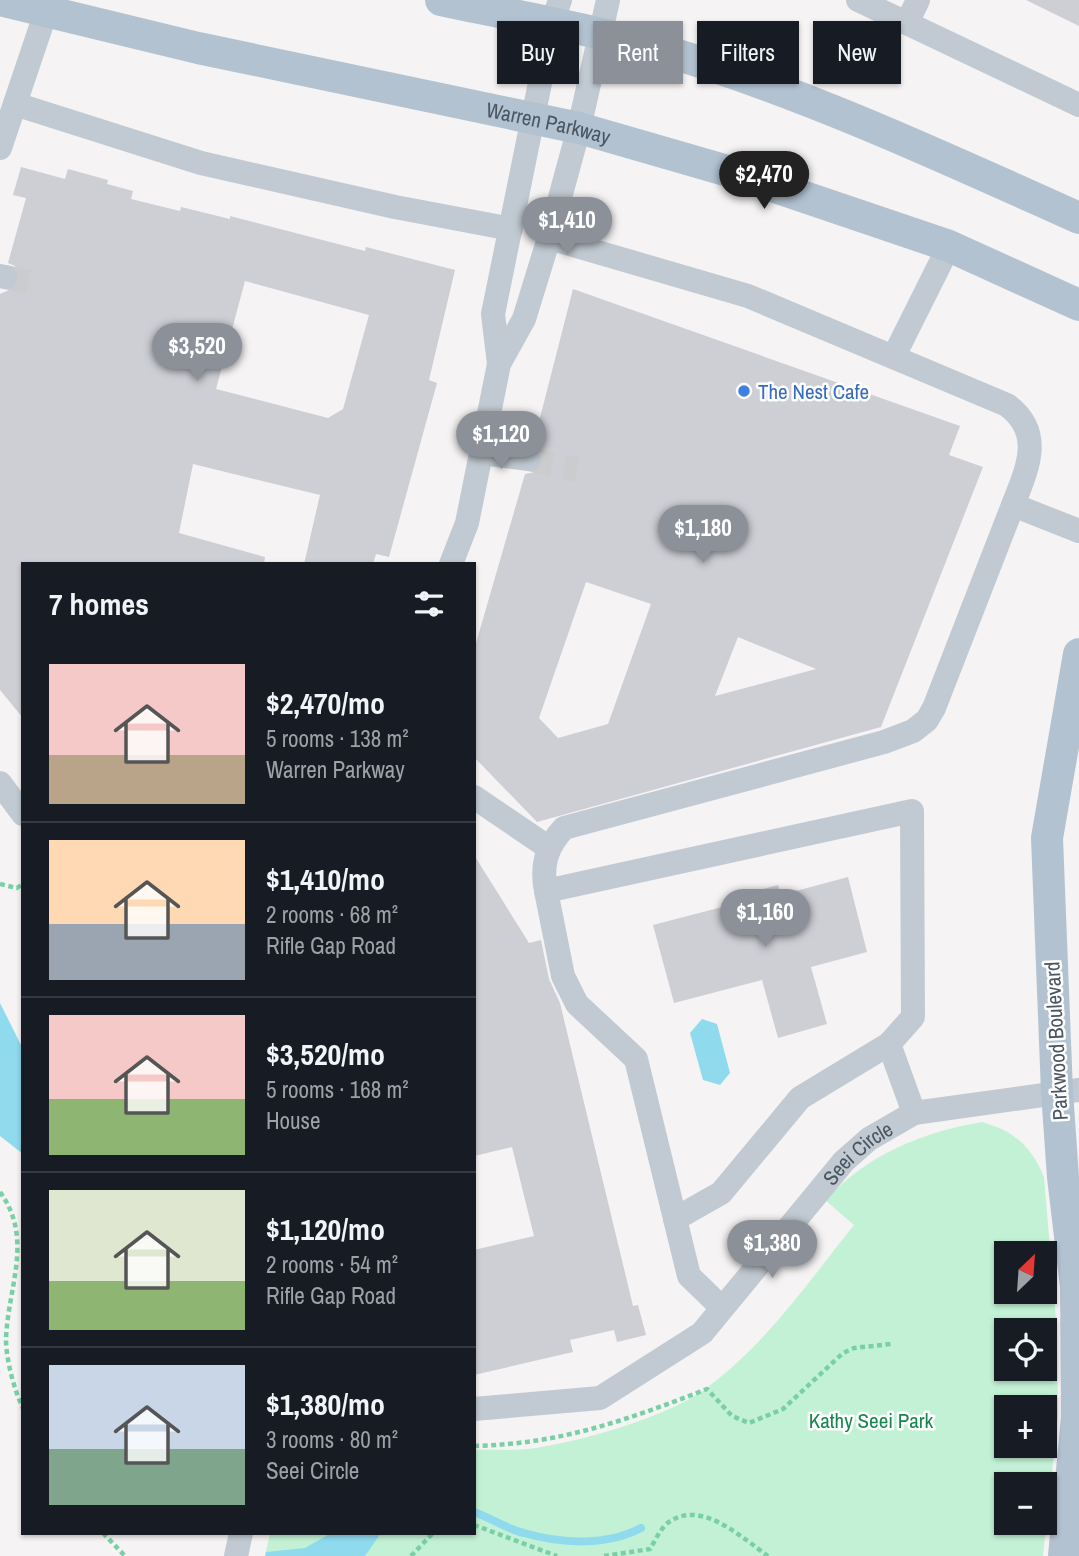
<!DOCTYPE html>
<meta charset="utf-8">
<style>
body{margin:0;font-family:"Archivo Narrow",sans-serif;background:#20242c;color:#f1f3f6;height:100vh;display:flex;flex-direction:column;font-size:26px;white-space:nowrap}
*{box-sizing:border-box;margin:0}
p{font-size:23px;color:#9ea1a6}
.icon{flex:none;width:38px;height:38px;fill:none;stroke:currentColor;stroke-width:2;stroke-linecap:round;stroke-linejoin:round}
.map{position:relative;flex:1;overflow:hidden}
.drawer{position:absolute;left:21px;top:562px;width:455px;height:973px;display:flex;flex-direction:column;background:#171b24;border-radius:0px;box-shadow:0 2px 5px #0004}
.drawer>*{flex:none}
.top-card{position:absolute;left:497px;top:21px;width:476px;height:63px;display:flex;gap:14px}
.needle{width:46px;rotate:25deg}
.tools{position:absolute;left:994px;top:1241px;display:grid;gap:14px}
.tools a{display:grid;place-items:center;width:63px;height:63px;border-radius:0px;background:#171b24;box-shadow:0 2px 5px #0004;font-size:35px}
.price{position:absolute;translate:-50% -60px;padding:0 16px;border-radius:24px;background:#8c9099;color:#fff;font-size:23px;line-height:46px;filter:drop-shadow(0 2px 4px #0008)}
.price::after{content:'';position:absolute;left:50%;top:42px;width:21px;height:16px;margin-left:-10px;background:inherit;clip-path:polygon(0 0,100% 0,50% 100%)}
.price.selected{background:#222;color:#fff}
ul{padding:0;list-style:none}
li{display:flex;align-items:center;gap:21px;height:175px;padding:0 28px}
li+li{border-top:2px solid #363941}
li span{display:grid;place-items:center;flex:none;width:196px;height:140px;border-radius:0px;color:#555}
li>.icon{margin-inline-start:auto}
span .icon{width:84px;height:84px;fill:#fffc;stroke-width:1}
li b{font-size:30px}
h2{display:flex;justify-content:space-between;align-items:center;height:84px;padding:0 28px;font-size:30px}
.chip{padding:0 24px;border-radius:0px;background:#171b24;box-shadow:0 2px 5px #0004;font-size:24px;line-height:63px}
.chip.selected{background:#8c9099;color:#fff}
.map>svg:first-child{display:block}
</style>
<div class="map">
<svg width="1079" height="1556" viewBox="0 0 1079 1556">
<rect width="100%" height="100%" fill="#f5f3f3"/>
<!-- green -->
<path fill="#c3f1d5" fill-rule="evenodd" d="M 982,1122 C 1014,1131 1031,1146 1044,1177 L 1057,1332 L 1058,1416 L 1043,1556 L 265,1556 L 270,1533 L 474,1533 L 474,1450 C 492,1449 510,1451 528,1449 C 577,1443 669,1417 708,1387 C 767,1343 809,1281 854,1225 L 825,1200 C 869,1154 920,1133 982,1122 ZM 1006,1253 L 1045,1253 L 1045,1292 L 1006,1292 ZM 1006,1330 L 1045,1330 L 1045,1368 L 1006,1368 ZM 1006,1407 L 1045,1407 L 1045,1446 L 1006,1446 ZM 1006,1484 L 1045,1484 L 1045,1522 L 1006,1522 Z"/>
<!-- water -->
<g fill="#90daee">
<path d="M 0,1003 L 23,1049 L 23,1154 L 0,1136 Z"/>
<path d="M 702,1019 L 717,1024 L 730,1073 L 720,1085 L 703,1080 L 690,1033 Z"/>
<path d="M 331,1533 L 381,1533 L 365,1556 L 265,1556 L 266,1552 L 305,1548 Z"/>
</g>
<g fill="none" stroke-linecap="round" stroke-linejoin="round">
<!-- stream -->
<path stroke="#90daee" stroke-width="8" d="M 474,1512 C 491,1518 507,1529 524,1533 C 562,1544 607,1546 641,1528"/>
</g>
<!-- building -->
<g fill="#cdcfd5" fill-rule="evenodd">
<path d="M 1026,0 L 1079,0 L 1079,26 Z"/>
<path d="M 21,167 L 65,179 L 68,169 L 108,180 L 107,184 L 133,191 L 131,199 L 180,211 L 181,207 L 230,219 L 230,216 L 365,251 L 366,247 L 455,270 L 429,380 L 437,383 L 389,557 L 376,554 L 373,564 L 304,564 L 320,495 L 193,464 L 179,533 L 265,557 L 264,564 L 23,564 L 23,718 L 0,690 L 0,294 L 16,287 L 20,279 L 15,266 L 8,263 L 26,198 L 13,195 ZM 245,281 L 369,315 L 343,409 L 328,418 L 216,389 Z"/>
<path d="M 573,289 L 960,426 L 949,455 L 983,467 L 881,727 L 537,822 L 474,757 L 474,650 L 525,474 L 535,472 L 544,462 L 542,453 L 533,445 ZM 586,582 L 651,604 L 608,724 L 558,738 L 539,718 ZM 738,637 L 816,669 L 715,696 Z"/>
<path d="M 474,855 L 529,943 L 541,940 L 549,979 L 560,1003 L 633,1306 L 638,1305 L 646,1335 L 617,1342 L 614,1330 L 570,1340 L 573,1352 L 474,1375 L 474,1250 L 534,1236 L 512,1147 L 474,1156 Z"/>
<path d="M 848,877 L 867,952 L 811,967 L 827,1024 L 778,1038 L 762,980 L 674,1003 L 653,925 L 753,899 L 751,892 L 778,885 L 781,895 Z"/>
</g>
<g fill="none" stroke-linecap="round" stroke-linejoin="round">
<!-- minor-tunnel -->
<g stroke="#caccce" stroke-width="24" stroke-dasharray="24 12" stroke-linecap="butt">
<path d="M 5,277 L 33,283"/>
<path d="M 529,459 L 577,470"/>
</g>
<!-- path -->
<g stroke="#7ad0a6" stroke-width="4.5" stroke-dasharray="5 3.5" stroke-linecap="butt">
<path d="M 0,884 L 17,888 L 23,884"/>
<path d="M 0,1192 C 34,1239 8,1286 6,1339 C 6,1359 14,1390 23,1408"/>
<path d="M 474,1446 C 561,1444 627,1420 707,1389 L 732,1416 L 749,1423 L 783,1409 L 843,1353 L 854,1348 L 891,1344"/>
<path d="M 474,1525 L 557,1556"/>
<path d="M 103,1533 L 125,1556"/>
<path d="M 411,1556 L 433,1533"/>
<path d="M 604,1556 L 650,1549 C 655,1541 661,1527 669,1522 C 702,1499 742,1538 768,1556"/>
</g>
<!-- minor -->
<g stroke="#c1cad2" stroke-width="24">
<path d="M 858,0 L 1079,105"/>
<path d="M 907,23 L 918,0"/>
<path d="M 15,104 L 201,163 L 395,207 L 511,229"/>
<path d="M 0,148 L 50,0"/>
<path d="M 549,238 L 748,296 L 1007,405 C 1045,433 1027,469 1013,505 L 1079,531"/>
<path d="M 0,276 L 5,277"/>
<path d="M 894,356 L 949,246"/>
<path d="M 499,364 L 493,314 L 552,24 L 560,0"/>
<path d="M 481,453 L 529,459"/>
<path d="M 451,564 L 467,523 L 499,364 L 524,319 L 549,238 L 579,128 L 608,0"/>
<path d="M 0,783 L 23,814"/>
<path d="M 474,797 L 549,848"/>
<path d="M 546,891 C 541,866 546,847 564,828 L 884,742 L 913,731 L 927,720 L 934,708 L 1013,505"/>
<path d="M 675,1219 L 721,1193 L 800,1098 L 889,1044"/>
<path d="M 721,1307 L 689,1276 L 636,1059 L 577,1004 L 563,976 L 546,891 L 912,811 L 913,1017 L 889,1044 L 914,1113"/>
<path id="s1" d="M 474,1409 L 600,1398 L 702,1333 L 844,1161 L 869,1139 L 914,1113 L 1079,1090"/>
<path d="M 236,1556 L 241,1533"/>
</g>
<!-- major -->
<g stroke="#b3c2d1" stroke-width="32">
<path id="s2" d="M 0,0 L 198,48 L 579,128 L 728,171 L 949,246 L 1079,305"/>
<path d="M 441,0 C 516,16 592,29 665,51 C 808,94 943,157 1079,218"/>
<path d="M 1064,1556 L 1077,1417 L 1076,1286 L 1063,1177 L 1057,1092 L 1047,838 L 1079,654"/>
</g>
</g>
<!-- markers -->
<circle fill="#3f7fe0" stroke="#fff" stroke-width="2.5" cx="744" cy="391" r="7"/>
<g text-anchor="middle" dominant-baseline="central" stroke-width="5" stroke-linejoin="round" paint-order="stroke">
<!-- street labels -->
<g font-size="21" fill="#4a5661" stroke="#fff">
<text stroke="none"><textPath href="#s2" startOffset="562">Warren Parkway</textPath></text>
<text transform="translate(1056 1041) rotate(-93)">Parkwood Boulevard</text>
<text stroke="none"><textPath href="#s1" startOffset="486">Seei Circle</textPath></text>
</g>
<!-- shop labels -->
<g font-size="21" fill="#366cbe" stroke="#fff" text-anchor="start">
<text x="758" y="391">The Nest Cafe</text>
</g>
<!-- park labels -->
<g font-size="21" fill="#17864f" stroke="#fff">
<text x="871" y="1420">Kathy Seei Park</text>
</g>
</g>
</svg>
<div class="tools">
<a><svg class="needle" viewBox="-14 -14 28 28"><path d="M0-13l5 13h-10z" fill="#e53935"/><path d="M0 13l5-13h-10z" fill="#9ea1a6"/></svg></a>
<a><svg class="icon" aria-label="locate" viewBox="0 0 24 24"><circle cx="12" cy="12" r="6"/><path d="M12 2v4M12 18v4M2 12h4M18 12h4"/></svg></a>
<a>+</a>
<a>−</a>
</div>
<b class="price selected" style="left:764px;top:211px">$2,470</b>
<b class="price" style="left:567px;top:257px">$1,410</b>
<b class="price" style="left:197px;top:383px">$3,520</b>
<b class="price" style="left:501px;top:471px">$1,120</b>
<b class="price" style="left:703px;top:565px">$1,180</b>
<b class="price" style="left:765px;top:949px">$1,160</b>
<b class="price" style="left:772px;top:1280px">$1,380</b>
<div class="top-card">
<a class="chip">Buy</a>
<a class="chip selected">Rent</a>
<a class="chip">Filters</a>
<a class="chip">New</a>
</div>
<section class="drawer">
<h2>7 homes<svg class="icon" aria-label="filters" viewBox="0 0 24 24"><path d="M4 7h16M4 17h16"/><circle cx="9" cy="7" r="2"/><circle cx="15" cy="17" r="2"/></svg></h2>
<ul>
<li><span style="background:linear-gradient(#f6c9c9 65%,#b9a48a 0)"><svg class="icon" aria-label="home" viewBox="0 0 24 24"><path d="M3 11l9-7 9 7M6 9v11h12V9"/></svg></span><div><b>$2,470/mo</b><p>5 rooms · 138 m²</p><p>Warren Parkway</p></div></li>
<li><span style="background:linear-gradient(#ffd9b3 60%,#9aa5b1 0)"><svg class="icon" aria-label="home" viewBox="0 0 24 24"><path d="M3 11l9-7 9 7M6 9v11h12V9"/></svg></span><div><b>$1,410/mo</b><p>2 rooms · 68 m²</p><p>Rifle Gap Road</p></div></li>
<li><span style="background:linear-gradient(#f6c9c9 60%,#8fb573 0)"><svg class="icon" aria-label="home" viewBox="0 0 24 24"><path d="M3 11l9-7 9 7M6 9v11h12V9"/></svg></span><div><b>$3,520/mo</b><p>5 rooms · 168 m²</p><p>House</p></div></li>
<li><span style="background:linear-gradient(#dfe7d0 65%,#8fb573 0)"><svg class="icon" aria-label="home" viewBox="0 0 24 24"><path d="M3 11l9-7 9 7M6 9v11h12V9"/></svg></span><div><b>$1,120/mo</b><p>2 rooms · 54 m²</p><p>Rifle Gap Road</p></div></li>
<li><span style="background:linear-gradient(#c9d6e8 60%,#7fa58c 0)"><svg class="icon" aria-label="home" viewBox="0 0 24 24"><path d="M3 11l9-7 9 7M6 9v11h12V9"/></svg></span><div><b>$1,380/mo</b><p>3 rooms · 80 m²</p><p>Seei Circle</p></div></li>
</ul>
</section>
</div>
